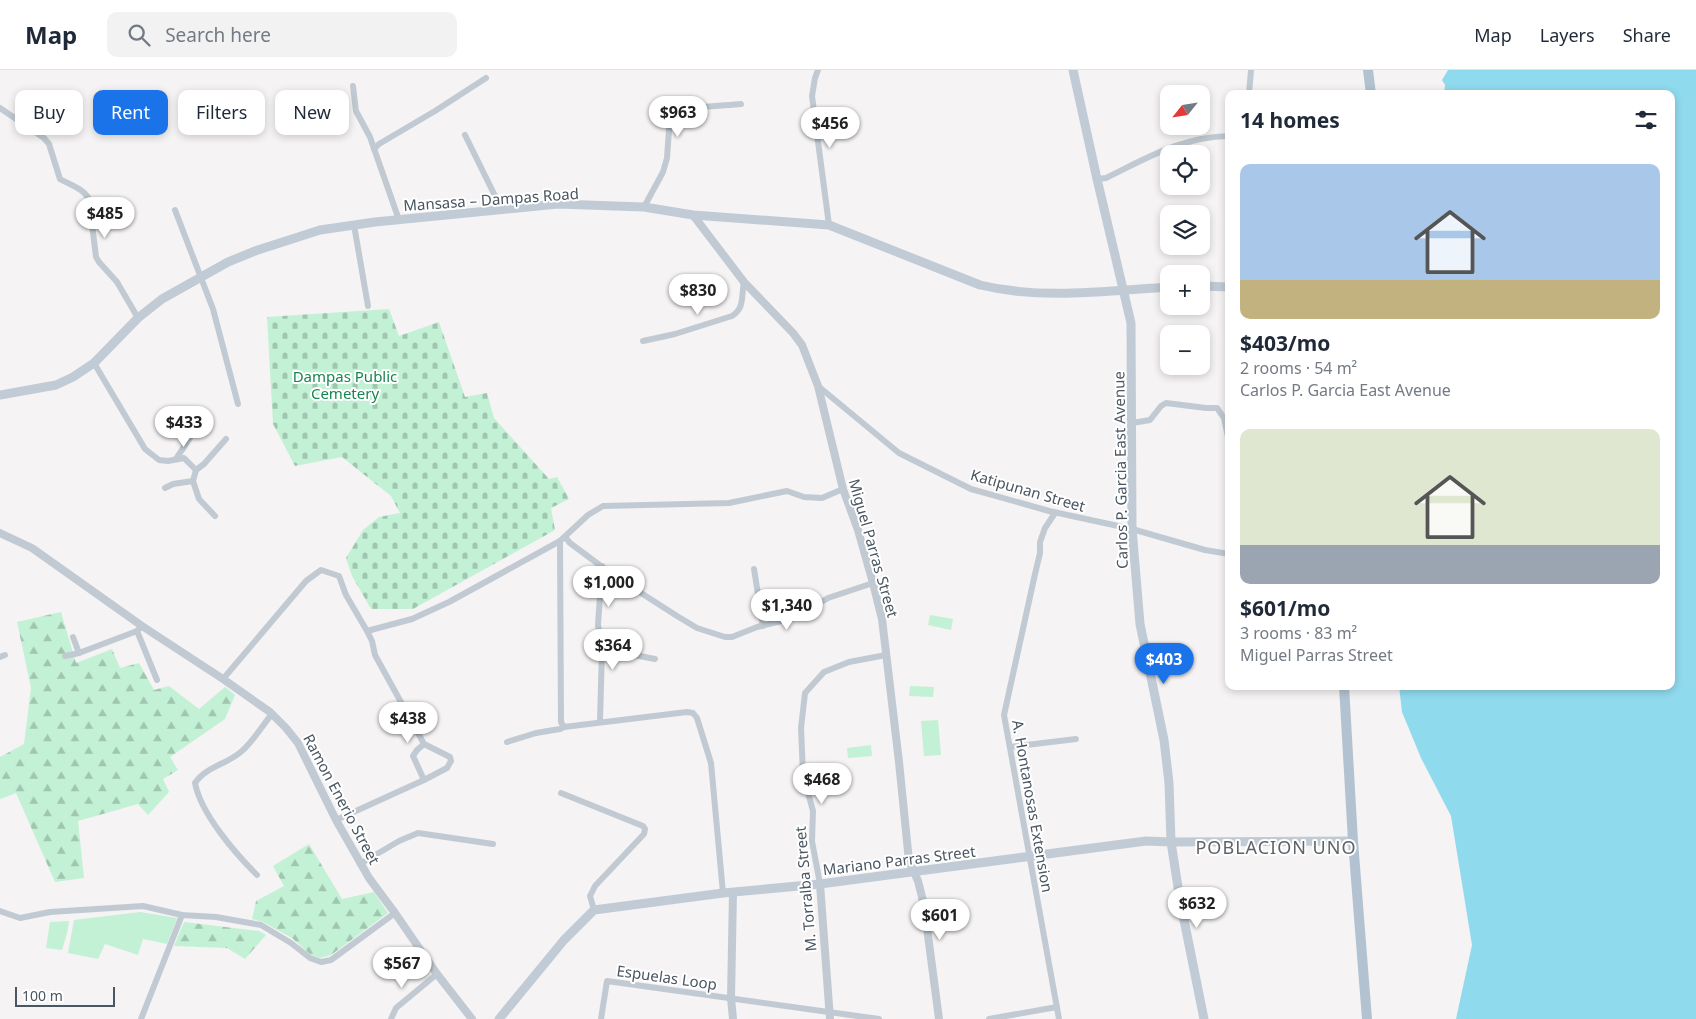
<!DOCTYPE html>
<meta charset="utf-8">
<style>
body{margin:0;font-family:"Noto Sans",sans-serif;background:#f2f2f3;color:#1f2937;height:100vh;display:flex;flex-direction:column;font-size:19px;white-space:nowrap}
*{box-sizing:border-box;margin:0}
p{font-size:16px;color:#747a83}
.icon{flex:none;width:28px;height:28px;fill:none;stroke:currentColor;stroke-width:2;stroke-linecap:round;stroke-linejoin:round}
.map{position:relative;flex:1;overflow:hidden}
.drawer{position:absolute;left:1225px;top:20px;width:450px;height:600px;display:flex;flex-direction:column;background:#fff;border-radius:10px;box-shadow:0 2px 8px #0003}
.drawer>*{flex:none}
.guide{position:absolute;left:15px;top:20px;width:475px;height:45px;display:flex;gap:10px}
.needle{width:32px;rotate:240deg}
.controls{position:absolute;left:1160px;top:15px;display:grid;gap:10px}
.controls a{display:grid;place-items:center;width:50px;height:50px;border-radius:10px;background:#fff;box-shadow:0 2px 8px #0003;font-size:25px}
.scale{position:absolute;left:15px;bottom:12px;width:100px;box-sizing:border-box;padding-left:5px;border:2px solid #4a5661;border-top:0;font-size:14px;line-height:18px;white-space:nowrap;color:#4a5661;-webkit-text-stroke:4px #fff;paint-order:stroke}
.price{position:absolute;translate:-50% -42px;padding:0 11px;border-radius:18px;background:#fff;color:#222;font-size:16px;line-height:32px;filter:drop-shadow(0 1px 2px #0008)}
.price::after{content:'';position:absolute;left:50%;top:30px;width:15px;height:11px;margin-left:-8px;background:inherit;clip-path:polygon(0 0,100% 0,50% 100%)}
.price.current{background:#1a73e8;color:#fff}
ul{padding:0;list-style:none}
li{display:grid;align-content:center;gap:10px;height:265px;padding:0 15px}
li span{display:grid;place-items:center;height:155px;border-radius:10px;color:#555}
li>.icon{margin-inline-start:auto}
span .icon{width:90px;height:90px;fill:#fffc;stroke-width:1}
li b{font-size:21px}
h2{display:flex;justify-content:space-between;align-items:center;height:60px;padding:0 15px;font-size:21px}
.chip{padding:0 18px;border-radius:10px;background:#fff;box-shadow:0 2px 8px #0003;font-size:18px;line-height:45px}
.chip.current{background:#1a73e8;color:#fff}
header{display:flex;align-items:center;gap:30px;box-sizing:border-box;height:70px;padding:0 25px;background:#fff;border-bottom:1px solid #e0e1e3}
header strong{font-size:24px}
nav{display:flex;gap:28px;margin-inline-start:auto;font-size:18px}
.search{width:350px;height:45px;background:#f2f2f3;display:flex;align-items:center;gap:12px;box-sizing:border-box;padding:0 18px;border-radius:10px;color:#747a83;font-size:19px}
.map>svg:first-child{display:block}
</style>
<header>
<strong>Map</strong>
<div class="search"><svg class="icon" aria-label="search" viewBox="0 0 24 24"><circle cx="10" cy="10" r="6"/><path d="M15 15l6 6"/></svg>Search here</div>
<nav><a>Map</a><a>Layers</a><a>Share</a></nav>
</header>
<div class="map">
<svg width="1696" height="949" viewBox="0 0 1696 949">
<defs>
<pattern id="forest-firs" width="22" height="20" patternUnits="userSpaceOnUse" patternTransform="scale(1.25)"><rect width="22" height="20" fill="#c3f1d5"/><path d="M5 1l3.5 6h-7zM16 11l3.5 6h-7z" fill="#a0c6b0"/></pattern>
<pattern id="cemetery-stones" width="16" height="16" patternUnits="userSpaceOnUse" patternTransform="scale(1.25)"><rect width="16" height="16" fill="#c3f1d5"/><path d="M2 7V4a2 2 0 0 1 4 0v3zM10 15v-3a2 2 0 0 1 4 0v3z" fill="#a0c6b0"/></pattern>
</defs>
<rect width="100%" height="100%" fill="#f5f3f3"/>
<!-- green -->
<g fill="#c3f1d5">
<path d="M 930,545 L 953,549 L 951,560 L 928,555 Z"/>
<path d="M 910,616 L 934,617 L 933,627 L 909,626 Z"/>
<path d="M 938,650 L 941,685 L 924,686 L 921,651 Z"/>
<path d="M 871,675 L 872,686 L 848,688 L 847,678 Z"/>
<path d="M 140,842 L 177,848 L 167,874 L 143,869 L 138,885 L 105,874 L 98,889 L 68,883 L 74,850 Z"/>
<path d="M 69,851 C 68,862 65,870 62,880 L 46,878 L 50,852 Z"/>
</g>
<!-- forest -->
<g fill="url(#forest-firs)">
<path d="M 61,542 L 76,593 L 112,579 L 120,598 L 139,593 L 154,620 L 169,616 L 199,639 L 225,617 L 235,625 L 225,649 L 170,687 L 178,700 L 163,709 L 169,722 L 148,745 L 138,734 L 78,751 L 84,808 L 55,812 L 16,723 L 0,729 L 0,687 L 24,674 L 31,618 L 17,552 Z"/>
<path d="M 309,774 L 342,829 L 374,822 L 388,843 L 331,885 L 320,888 L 311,885 L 292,868 L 263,852 L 252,849 L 256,831 L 284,816 L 273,796 Z"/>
<path d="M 184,852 L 259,861 L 266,865 L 245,889 L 227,878 L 174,876 Z"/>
</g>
<!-- cemetery -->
<path fill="url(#cemetery-stones)" d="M 389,239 L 399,266 L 439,252 L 465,327 L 487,323 L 494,348 L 549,409 L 557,407 L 569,429 L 551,438 L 555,460 L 413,539 L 371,539 L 352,506 L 346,488 L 363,460 L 379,447 L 400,443 L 391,426 L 342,387 L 295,396 L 273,354 L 267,247 Z"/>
<!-- water -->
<path fill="#90daee" d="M 1448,0 L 1696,0 L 1696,949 L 1456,949 L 1472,875 L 1451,746 L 1421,688 L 1402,642 L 1399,616 L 1671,616 L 1671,24 L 1444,24 L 1445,15 L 1442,10 Z"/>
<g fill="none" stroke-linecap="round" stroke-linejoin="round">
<!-- minor -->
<g stroke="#c1cad2" stroke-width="6">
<path d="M 818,0 L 815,8 L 812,26 L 829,155"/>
<path d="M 353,16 L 356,41 L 370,67 L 399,150"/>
<path d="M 1249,24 L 1251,0"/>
<path d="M 0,38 L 44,68 L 49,74 L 60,109 C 70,115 83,118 89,129 L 96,187 L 99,192 L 117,212 L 138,248"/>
<path d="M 465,65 L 502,140"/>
<path d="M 374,79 L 379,74 L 435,41 L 486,8"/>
<path d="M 1097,109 L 1106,108 C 1147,88 1181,67 1229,66"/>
<path d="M 644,137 L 663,102 L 667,88 L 670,45 C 683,36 724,36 741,34"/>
<path d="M 175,140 L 213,239 L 238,334"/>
<path d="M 354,155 L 368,236"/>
<path d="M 643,271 L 675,264 L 732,246 C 745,238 741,226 744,212"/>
<path d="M 94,293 L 145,379 L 159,390 L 168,391 L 184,388 L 196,400"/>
<path d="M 818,316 L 899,383 L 971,419 L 1049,441 L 1132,459 L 1205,480 L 1229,484"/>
<path d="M 1132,353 L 1150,350 L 1161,336 L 1166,333 L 1206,338 L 1217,338 L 1224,348 L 1229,372"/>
<path d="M 176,389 L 193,363"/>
<path d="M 193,411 L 196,400 L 204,394 L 226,369"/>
<path d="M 165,418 L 173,414 L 193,411 L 199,429 L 215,446"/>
<path d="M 1055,443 L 1045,458 L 1040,472 L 1040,483 L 1035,504 L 1004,645 L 1059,949"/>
<path d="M 565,467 L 570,473 L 613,505 L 677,546 L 697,558 L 725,567 L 732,567 L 757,557 L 794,548 L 828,528 L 873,513"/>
<path d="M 560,471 L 561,652 L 564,657 L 687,642 L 693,643 L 697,648 L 711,693 L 723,823"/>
<path d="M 754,499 L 763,556"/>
<path d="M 137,561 L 157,610"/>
<path d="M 73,567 L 79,583"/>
<path d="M 602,580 L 598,555 L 602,496"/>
<path d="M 65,586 L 79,583 L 137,561 L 142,556"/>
<path d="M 0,587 L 5,585"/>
<path d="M 223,609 L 306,511 L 321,500 L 339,506 L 346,525 L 367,561 L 412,549 L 449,532 L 560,471 L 588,445 L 603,436 L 729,433 L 787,421 L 804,427 L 822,428 L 843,419"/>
<path d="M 600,651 L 602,580 L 619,582 L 655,589"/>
<path d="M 507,672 L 536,663 L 560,659 L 564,657"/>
<path d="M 1010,677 L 1076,669"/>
<path d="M 424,710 L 447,698 L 451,691 L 450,687 L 424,674"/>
<path d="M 561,723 L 643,756 L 645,759 L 644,764 L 595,816 L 590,826 L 594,840"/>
<path d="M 336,750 L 424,710 L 413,686 L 417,680 L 424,674 L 375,585 L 372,571 L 367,561"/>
<path d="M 360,794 L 399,771 L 418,763 L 493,774"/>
<path d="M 257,805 C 235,783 201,744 195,713 C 206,696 229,694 243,680 C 254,670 262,656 272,644"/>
<path d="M 820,814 L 812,771 L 813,741 L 803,704 L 801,658 L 805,623 L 824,602 L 849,592 L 886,585"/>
<path d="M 0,841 L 20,848 L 50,842 L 143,836 L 182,845 L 216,847 L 261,855 L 291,873 L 310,888 L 321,892 L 331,890 L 395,843"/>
<path d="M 141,949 L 182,845"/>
<path d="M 391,949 L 396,938 L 437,904"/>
<path d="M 601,949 L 607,911 L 879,949"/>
<path d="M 989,949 L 1057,937"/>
</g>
<!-- tertiary -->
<g stroke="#c1cad2" stroke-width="8">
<path d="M 693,145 L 744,212 L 793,263 L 802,275 L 818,316 L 843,419 L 858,460 L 873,513 L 882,549 L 899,692 L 909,791 L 918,811 L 924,835 L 939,949"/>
<path d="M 0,463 L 32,478 L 142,556 L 223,609 L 270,642 L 286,658 L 298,673 L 336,750 L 369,808 L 395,843 L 437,904 L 472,949"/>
<path d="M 820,814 L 830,949"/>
<path d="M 733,949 L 731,928 L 733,822"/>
</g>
<!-- secondary -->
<g stroke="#c1cbd6" stroke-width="9">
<path d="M 1073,0 L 1097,109 L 1131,253 L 1132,459 L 1140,554 L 1164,670 L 1169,713 L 1171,772 L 1180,830 L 1204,949"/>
<path d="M 1201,216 L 1229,217"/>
<path d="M 0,325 L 56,315 L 73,307 L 94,293 L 138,248 L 162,229 L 228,192 L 255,181 L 320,160 L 375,152 L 558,134 L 644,137 L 693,145 L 829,155 L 980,215 C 1042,230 1106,221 1169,217"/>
<path d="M 499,949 L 564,870 L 594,840 L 723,823 L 820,814 L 1146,771 L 1171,772 L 1353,771"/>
</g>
<!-- primary -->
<g stroke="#b3c2d1" stroke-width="10">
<path d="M 1368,0 L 1371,24"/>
<path d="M 1344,616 L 1353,771 L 1367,949"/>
</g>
</g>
<g text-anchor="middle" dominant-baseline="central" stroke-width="4" stroke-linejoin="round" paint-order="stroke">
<!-- street labels -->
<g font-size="15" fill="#4a5661" stroke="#fff">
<text transform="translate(491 129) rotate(-4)">Mansasa – Dampas Road</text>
<text transform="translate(1120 400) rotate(-91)">Carlos P. Garcia East Avenue</text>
<text transform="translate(1028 420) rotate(16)">Katipunan Street</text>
<text transform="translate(874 478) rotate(74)">Miguel Parras Street</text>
<text transform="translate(342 729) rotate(62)">Ramon Enerio Street</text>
<text transform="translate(1033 736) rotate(80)">A. Hontanosas Extension</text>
<text transform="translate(899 790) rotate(-7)">Mariano Parras Street</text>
<text transform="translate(805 819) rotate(-95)">M. Torralba Street</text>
<text transform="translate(667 907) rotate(8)">Espuelas Loop</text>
</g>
<!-- park labels -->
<g font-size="15" fill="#17864f" stroke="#fff">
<text x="345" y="306">Dampas Public<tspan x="345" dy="17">Cemetery</tspan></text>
</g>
<!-- quarter labels -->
<g font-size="18" letter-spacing="1" fill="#5f6368" stroke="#fff">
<text x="1276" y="777">POBLACION UNO</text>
</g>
</g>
</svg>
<div class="controls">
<a><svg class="needle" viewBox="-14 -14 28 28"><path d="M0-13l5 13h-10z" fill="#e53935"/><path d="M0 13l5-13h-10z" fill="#747a83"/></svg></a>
<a><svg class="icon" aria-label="locate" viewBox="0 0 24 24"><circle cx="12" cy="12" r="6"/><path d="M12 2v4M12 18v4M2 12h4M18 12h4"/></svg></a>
<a><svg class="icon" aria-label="layers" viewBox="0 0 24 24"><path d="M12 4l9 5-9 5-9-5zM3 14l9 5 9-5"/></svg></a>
<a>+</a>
<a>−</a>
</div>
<div class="scale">100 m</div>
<b class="price" style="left:678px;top:68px">$963</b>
<b class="price" style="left:830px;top:79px">$456</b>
<b class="price" style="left:105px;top:169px">$485</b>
<b class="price" style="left:698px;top:246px">$830</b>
<b class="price" style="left:184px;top:378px">$433</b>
<b class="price" style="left:609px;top:538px">$1,000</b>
<b class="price" style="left:787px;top:561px">$1,340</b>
<b class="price" style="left:613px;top:601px">$364</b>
<b class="price current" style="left:1164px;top:615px">$403</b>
<b class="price" style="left:408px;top:674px">$438</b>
<b class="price" style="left:822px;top:735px">$468</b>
<b class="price" style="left:1197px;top:859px">$632</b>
<b class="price" style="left:940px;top:871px">$601</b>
<b class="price" style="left:402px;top:919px">$567</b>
<div class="guide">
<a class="chip">Buy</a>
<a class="chip current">Rent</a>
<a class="chip">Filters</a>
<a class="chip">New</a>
</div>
<section class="drawer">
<h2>14 homes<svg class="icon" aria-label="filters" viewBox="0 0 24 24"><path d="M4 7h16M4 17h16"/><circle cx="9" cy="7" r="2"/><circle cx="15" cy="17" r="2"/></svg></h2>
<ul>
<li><span style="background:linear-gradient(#a9c7e8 75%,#c2b280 0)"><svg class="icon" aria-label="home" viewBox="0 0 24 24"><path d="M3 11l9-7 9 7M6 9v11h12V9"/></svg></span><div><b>$403/mo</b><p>2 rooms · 54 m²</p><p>Carlos P. Garcia East Avenue</p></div></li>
<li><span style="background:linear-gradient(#dfe7d0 75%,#9aa5b1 0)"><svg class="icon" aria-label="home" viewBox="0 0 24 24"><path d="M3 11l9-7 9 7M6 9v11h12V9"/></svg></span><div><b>$601/mo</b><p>3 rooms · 83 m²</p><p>Miguel Parras Street</p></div></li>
</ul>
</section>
</div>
